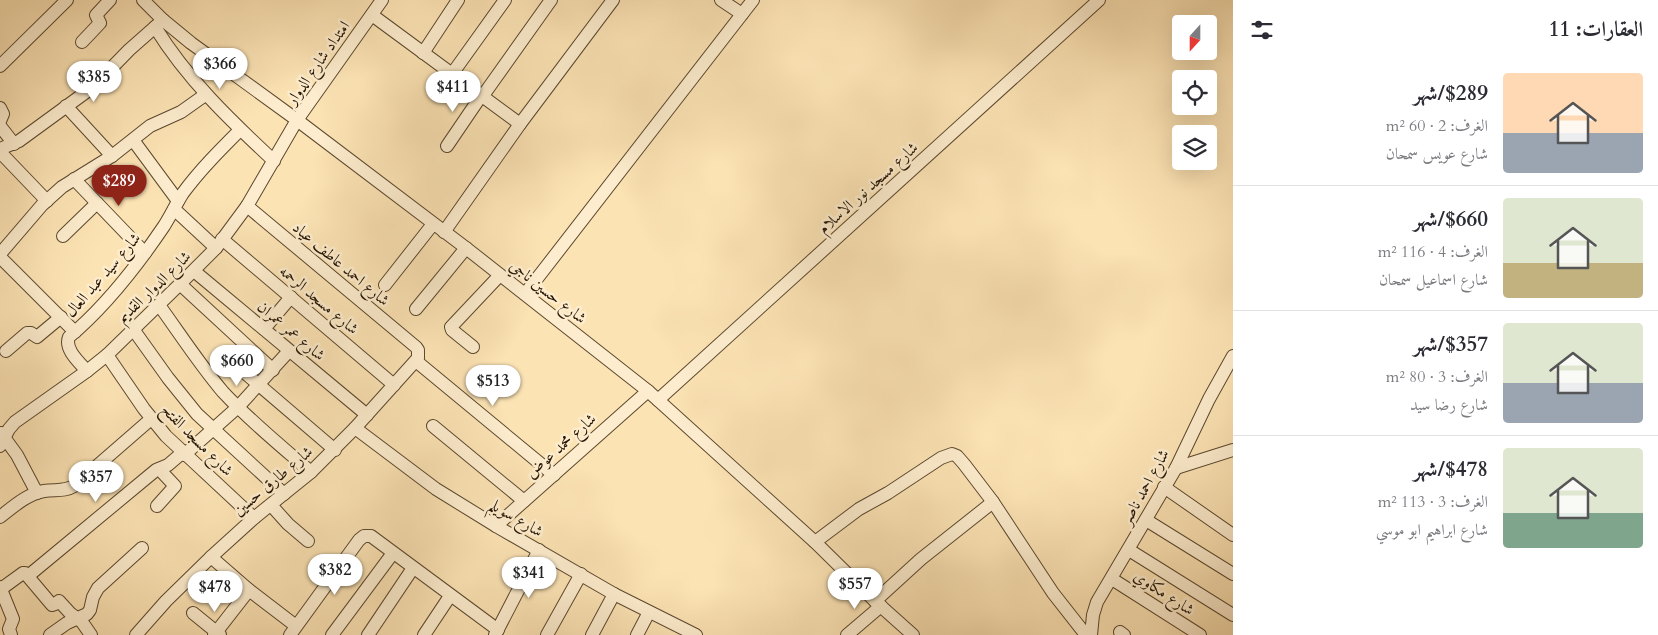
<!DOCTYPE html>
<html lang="ar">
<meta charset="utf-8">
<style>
body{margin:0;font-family:Cardo,Amiri,serif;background:#f2f2f3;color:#2b2b33;direction:rtl;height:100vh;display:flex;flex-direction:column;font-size:19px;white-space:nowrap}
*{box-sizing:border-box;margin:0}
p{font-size:16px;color:#7c7c81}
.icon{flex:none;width:28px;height:28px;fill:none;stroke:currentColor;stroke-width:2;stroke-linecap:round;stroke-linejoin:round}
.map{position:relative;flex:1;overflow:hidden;direction:ltr}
.sheet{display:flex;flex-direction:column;background:#fff;width:425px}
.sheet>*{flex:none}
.needle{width:32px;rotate:201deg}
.tools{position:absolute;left:1172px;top:15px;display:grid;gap:10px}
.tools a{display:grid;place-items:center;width:45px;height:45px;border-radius:5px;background:#fff;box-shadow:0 5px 20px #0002;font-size:25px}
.price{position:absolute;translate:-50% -42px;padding:0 11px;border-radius:18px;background:#fff;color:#222;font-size:16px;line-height:32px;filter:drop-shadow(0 1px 2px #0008)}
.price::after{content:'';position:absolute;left:50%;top:30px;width:15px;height:11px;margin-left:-8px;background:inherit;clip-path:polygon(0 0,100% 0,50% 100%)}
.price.selected{background:#8f2418;color:#fff}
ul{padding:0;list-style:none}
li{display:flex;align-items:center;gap:15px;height:125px;padding:0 15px}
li+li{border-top:1px solid #e1e1e2}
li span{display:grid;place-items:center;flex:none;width:140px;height:100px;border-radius:5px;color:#555}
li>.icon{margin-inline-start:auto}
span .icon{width:60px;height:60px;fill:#fffc;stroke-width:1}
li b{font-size:21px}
h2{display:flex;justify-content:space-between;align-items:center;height:60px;padding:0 15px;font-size:21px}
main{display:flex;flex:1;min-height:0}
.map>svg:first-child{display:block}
</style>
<main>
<section class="sheet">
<h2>العقارات: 11<svg class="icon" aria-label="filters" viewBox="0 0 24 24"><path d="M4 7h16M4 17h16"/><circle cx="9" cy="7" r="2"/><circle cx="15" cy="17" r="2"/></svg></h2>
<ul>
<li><span style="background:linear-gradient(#ffd9b3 60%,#9aa5b1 0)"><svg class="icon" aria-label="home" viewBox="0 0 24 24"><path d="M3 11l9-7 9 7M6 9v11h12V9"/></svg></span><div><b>$289/شهر</b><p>الغرف: 2 · 60 m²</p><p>شارع عويس سمحان</p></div></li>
<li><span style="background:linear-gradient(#dfe7d0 65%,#c2b280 0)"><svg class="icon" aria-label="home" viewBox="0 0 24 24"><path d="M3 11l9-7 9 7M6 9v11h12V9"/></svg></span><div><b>$660/شهر</b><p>الغرف: 4 · 116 m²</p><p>شارع اسماعيل سمحان</p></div></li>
<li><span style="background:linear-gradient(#dfe7d0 60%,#9aa5b1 0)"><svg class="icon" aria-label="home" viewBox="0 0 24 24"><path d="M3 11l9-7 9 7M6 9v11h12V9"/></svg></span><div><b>$357/شهر</b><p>الغرف: 3 · 80 m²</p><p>شارع رضا سيد</p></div></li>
<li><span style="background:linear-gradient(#dfe7d0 65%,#7fa58c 0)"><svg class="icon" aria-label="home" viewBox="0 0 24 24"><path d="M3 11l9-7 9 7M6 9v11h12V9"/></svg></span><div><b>$478/شهر</b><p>الغرف: 3 · 113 m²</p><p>شارع ابراهيم ابو موسي</p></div></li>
</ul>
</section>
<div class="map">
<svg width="1233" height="635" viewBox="0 0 1233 635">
<rect width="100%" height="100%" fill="#fce3b4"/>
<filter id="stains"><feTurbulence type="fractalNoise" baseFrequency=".004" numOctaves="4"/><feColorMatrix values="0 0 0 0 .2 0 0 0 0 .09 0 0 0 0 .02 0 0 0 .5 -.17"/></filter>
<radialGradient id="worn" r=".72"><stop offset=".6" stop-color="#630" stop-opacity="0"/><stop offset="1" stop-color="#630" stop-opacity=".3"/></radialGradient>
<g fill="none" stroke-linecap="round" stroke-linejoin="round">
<defs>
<g id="minor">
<path d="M 143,0 L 163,20 L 191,43 L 297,120 L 466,248 L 648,391 L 815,542 L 875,601 L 913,635"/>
<path d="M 721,0 L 742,14"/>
<path d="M 372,15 L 520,124"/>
<path d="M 155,27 C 187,79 230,120 274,161"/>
<path d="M 82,42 L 100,23 L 96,15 L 110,0"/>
<path d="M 423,53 L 458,0"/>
<path d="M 0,66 L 67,0"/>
<path d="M 452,74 L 505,0"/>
<path d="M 482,97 L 551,0"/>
<path d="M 66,106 L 112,156"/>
<path d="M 0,108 L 3,114 L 0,121"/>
<path d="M 0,126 L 14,144"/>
<path d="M 133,140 L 178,201"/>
<path d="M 447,146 L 481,96"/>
<path d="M 0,149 L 19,141 L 93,87 L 129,50 L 163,20"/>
<path d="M 0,152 L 47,201"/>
<path d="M 74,179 L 145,253"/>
<path d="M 174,209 L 216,248"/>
<path d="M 444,232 L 520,124 L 613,0"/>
<path d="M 63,236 L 97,203"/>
<path d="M 222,239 L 394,385"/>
<path d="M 0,254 L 42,205 L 62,187 L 112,156 L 150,126 L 181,112 L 205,95"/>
<path d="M 0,257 L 75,332"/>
<path d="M 194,271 L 367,415"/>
<path d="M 180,284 L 273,370"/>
<path d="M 385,285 L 433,224"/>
<path d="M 525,294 L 753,0"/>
<path d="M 159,305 C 180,334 200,365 223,392 C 250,421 281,446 311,472"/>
<path d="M 416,309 L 466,248"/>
<path d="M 133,329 L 168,378 L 197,414 L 284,494"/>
<path d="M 264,329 L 291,297"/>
<path d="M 473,347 L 452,330 L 451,327 L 500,275"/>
<path d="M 6,351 L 27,333 L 31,333 L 37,337 L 61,317"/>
<path d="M 107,355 L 144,409 L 166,436 L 254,518"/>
<path d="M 231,361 L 335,450"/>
<path d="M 416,361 L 554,475"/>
<path d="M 87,371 C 79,362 64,349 69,337 C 106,306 137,266 164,226 C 171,215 176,204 183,193 C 200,170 220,150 240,130"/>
<path d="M 658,400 L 1099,0"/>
<path d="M 433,426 L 524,501"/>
<path d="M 355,428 L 436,489 L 496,526 L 614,594 L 696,635"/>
<path d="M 1,433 L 17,455 L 37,493"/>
<path d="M 0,446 L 9,429 L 15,422 L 87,371 L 107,355 L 180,284 L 216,248 L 247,206 L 297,120 L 382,0"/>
<path d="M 184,455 L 238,407 L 289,351"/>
<path d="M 1176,468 L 1233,450"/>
<path d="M 1164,487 L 1233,535"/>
<path d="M 271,505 L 288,524 L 308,541"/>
<path d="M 157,506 L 175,486 L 159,469"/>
<path d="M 0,517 C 13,507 27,494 44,491 C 55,489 64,492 74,486 L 151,419"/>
<path d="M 1146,520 L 1233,574"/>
<path d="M 496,526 L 648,391"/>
<path d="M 815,542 L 859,509 L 888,493 L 941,458 L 952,454 L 957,456 L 964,464 L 993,502 L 1053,593 L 1086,635"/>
<path d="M 1129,550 L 1233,615"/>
<path d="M 211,557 L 249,590 L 296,626"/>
<path d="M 28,576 L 156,470 L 168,465 L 182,453"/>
<path d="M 1112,579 L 1200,635"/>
<path d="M 0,587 L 13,619 L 9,629 L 11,635"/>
<path d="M 1,589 L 23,573 L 25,573 L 52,605 L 55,604 L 59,601 L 70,613 L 82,622 L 91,635"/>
<path d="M 875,601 L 921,559 L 993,502"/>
<path d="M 193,613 L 220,635"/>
<path d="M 1120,632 L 1124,635"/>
<path d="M 50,635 L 67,623 L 87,614 L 90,610 L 93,597 L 98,588 L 142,548"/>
<path d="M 136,635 L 166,601 L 211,557 L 254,518 L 311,472 L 355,428 L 418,358 L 418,350 L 416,347 L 247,206"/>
<path d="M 214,635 L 249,590"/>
<path d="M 290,635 L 359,540 L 364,536 L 371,536 L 498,630"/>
<path d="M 332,635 L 393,553"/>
<path d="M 368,635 L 413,568"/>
<path d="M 424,635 L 450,596"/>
<path d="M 495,635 L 539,550"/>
<path d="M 547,635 L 581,574"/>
<path d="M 592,635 L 614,594"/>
<path d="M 637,635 L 649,612"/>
<path d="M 847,635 L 881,606"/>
<path d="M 1091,635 L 1093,615 L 1097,602 L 1176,468 L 1209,399 L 1233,356"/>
</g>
</defs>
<!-- minor casing -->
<use href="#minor" stroke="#5b482e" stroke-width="14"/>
<!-- minor -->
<use href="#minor" stroke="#fdedce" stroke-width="12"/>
</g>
<g text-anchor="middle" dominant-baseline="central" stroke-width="5" stroke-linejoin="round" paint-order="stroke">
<!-- street labels -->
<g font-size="16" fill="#251401" stroke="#fdedce">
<text transform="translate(318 63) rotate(-55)">امتداد شارع الدوار</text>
<text transform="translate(868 188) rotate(-42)">شارع مسجد نور الاسلام</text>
<text transform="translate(341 264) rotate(40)">شارع احمد عاطف عياد</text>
<text transform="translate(103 275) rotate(-49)">شارع سيد عبد العال</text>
<text transform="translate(154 287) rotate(-44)">شارع الدوار القديم</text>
<text transform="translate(548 292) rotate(38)">شارع حسين ناجي</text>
<text transform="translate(319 300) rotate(40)">شارع مسجد الرحمه</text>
<text transform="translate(291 331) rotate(40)">شارع عمر عمران</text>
<text transform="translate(197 440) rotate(45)">شارع مسجد الفتح</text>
<text transform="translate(561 446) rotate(-42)">شارع محمد عوض</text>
<text transform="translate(273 481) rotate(-40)">شارع طارق حسين</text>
<text transform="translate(1145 487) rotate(-61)">شارع احمد ناصر</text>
<text transform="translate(516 518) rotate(30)">شارع سويلم</text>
<text transform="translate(1164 593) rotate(33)">شارع مكاوي</text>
</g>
</g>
<rect width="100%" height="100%" filter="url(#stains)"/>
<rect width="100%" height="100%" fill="url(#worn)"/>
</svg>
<div class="tools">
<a><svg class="needle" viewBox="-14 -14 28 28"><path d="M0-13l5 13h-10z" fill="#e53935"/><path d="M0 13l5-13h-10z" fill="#7c7c81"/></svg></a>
<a><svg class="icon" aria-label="locate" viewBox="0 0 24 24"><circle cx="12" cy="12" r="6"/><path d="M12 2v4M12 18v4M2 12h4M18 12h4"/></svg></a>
<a><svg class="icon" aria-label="layers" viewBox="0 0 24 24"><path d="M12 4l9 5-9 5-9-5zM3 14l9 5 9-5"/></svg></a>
</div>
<b class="price" style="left:220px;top:90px">$366</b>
<b class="price" style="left:94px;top:103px">$385</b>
<b class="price" style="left:453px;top:113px">$411</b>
<b class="price selected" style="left:119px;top:207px">$289</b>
<b class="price" style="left:237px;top:387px">$660</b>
<b class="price" style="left:493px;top:407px">$513</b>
<b class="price" style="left:96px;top:503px">$357</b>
<b class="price" style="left:335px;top:596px">$382</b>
<b class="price" style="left:529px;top:599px">$341</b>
<b class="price" style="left:855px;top:610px">$557</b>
<b class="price" style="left:215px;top:613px">$478</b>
</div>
</main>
